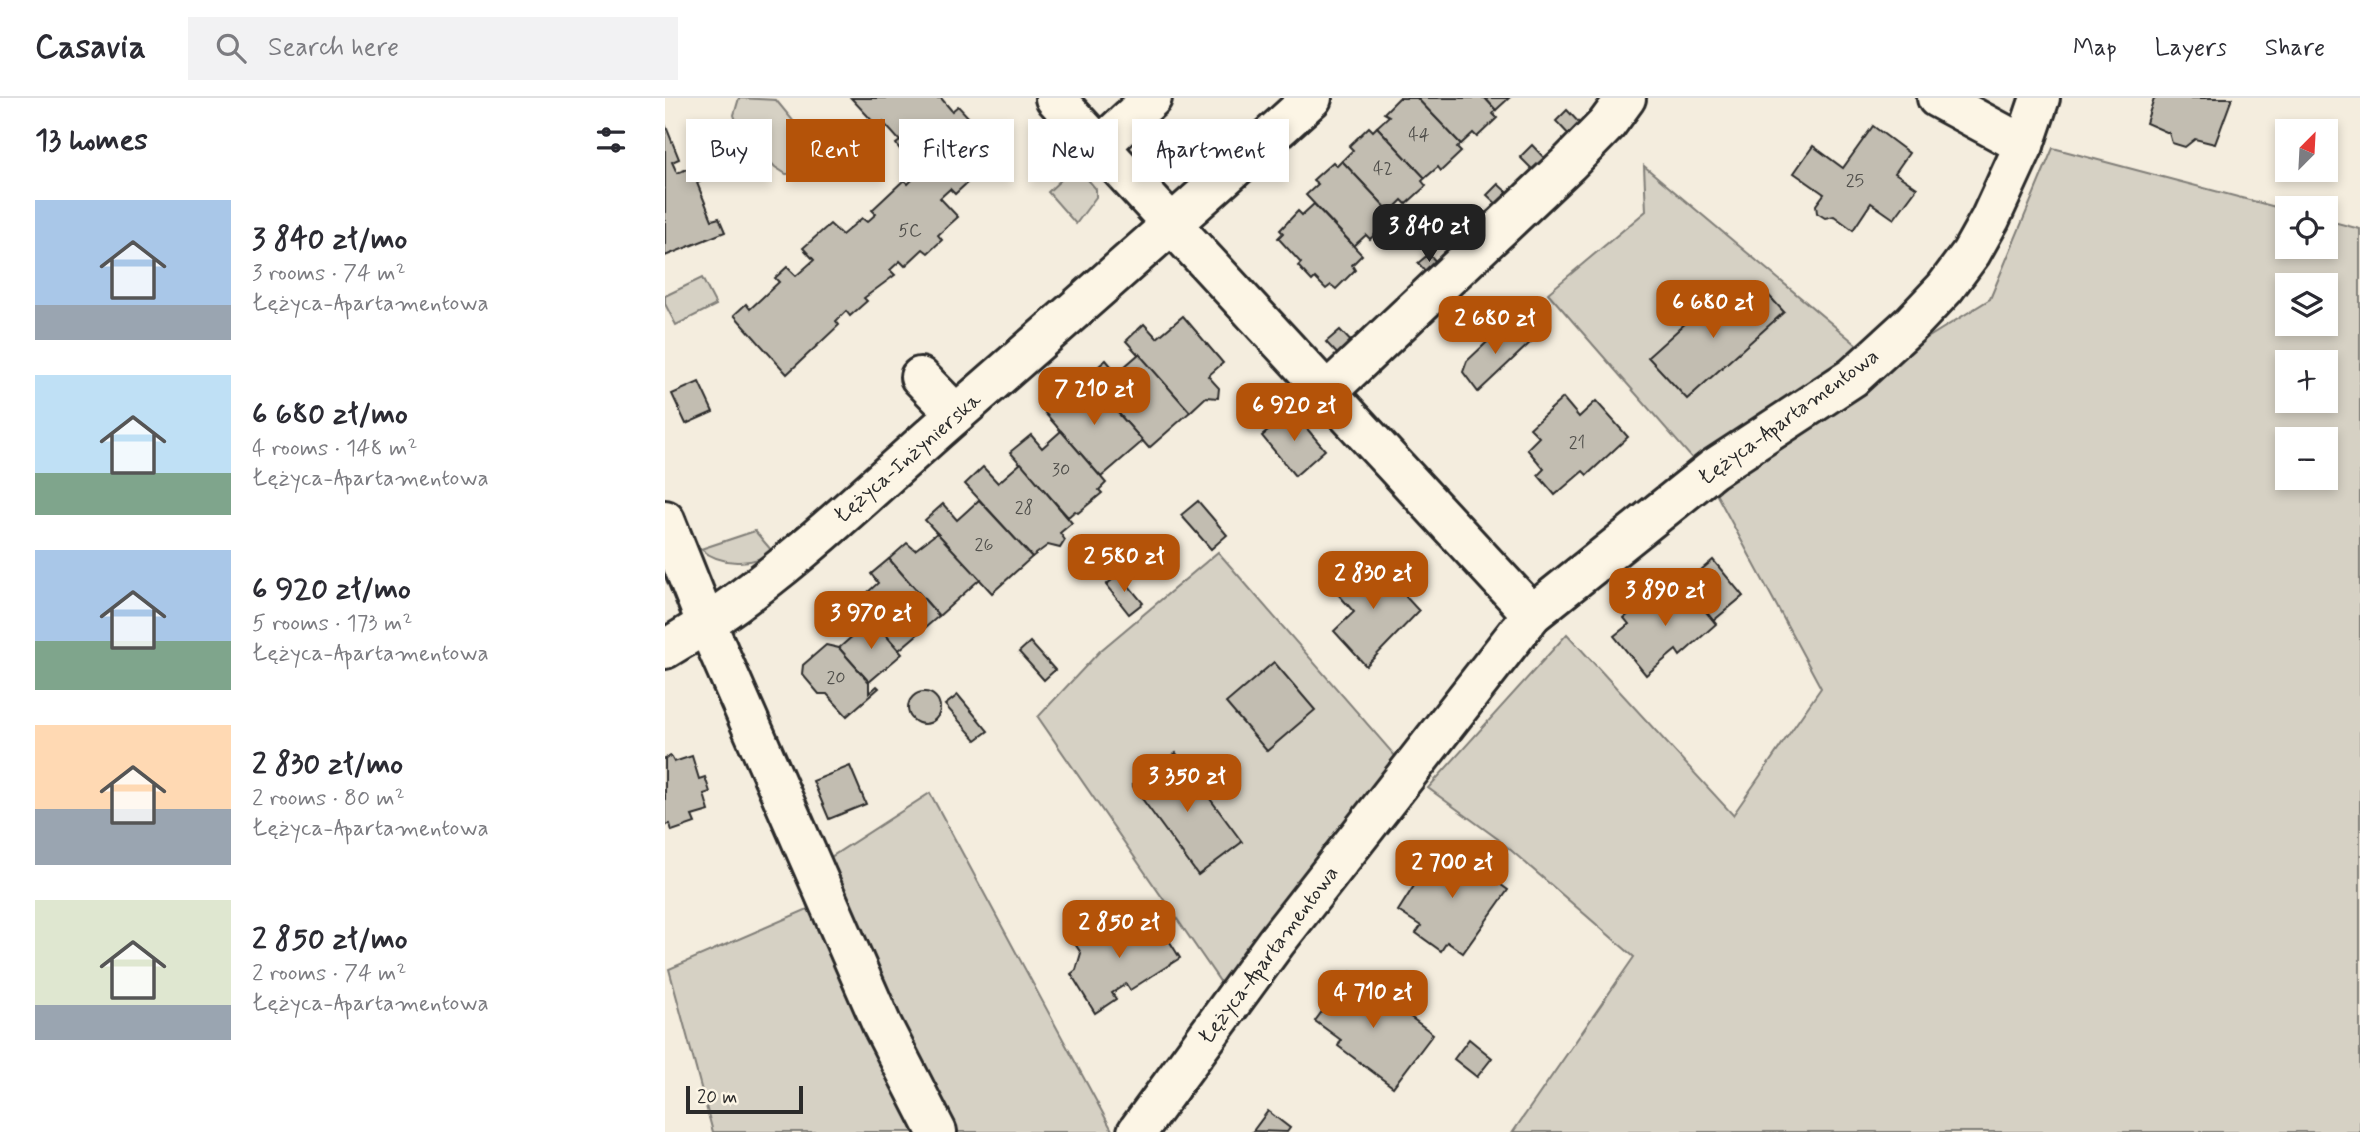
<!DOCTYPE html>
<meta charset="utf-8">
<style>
body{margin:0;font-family:Mynerve,sans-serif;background:#f2f2f3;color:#2b2b33;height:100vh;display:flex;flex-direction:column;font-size:26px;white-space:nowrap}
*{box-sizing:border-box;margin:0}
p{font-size:23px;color:#7c7c81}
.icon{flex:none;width:38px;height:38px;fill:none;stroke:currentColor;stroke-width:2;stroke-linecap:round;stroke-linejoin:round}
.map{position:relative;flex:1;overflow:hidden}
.sheet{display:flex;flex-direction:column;background:#fff;width:665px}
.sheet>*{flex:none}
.guide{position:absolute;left:21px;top:21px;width:665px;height:63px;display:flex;gap:14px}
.needle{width:46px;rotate:24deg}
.fabs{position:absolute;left:1610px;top:21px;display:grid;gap:14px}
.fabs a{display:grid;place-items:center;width:63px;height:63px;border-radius:0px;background:#fff;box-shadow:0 4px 10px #0003;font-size:35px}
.scale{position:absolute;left:21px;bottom:18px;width:117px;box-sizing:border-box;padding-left:7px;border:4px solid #2b2b2b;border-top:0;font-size:19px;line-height:24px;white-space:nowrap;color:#2b2b2b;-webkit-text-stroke:5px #fcf5e5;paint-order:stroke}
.price{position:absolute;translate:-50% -60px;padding:0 16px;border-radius:14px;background:#b45309;color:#fff;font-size:23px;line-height:46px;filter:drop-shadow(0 2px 4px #0008)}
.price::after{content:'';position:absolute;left:50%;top:42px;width:21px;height:16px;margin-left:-10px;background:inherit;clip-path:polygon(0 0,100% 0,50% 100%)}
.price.selected{background:#222;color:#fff}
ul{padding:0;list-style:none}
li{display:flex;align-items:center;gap:21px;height:175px;padding:0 35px}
li span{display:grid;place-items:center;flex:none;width:196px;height:140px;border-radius:0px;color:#555}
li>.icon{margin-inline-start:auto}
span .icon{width:84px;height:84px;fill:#fffc;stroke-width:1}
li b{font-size:30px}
h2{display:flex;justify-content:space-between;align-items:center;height:84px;padding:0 35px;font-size:30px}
.pill{padding:0 24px;border-radius:0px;background:#fff;box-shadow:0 4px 10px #0003;font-size:24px;line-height:63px}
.pill.selected{background:#b45309;color:#fff}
header{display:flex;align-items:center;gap:42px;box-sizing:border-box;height:98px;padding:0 35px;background:#fff;border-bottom:2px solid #e1e1e2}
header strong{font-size:33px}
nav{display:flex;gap:38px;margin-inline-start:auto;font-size:24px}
.search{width:490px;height:63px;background:#f2f2f3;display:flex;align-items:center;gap:18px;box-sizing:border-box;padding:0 24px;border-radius:0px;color:#7c7c81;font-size:26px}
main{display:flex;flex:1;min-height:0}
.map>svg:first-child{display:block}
</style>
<header>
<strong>Casavia</strong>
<div class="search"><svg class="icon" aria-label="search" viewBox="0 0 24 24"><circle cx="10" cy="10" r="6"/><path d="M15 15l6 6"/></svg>Search here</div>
<nav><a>Map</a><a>Layers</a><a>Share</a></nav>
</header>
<main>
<section class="sheet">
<h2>13 homes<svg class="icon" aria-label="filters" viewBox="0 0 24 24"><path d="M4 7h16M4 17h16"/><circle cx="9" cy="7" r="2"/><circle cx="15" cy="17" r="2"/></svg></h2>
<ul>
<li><span style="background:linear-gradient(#a9c7e8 75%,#9aa5b1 0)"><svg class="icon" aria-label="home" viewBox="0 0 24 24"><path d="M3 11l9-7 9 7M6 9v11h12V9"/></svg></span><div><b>3 840 zł/mo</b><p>3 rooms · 74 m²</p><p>Łężyca-Apartamentowa</p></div></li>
<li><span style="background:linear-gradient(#bfe0f5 70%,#7fa58c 0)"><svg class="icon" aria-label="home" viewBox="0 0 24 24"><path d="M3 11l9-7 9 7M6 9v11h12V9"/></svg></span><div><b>6 680 zł/mo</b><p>4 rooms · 148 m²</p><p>Łężyca-Apartamentowa</p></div></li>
<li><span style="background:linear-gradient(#a9c7e8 65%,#7fa58c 0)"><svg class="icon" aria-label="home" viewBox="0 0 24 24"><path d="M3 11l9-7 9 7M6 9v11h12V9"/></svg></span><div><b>6 920 zł/mo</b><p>5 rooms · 173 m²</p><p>Łężyca-Apartamentowa</p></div></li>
<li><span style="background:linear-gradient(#ffd9b3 60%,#9aa5b1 0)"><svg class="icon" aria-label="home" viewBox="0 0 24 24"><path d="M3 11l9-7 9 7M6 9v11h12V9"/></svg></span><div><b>2 830 zł/mo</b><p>2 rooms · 80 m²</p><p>Łężyca-Apartamentowa</p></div></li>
<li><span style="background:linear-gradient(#dfe7d0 75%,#9aa5b1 0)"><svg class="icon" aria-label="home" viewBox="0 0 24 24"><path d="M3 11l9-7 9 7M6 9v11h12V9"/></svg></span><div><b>2 850 zł/mo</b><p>2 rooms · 74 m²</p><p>Łężyca-Apartamentowa</p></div></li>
</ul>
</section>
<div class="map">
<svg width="1695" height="1034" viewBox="0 0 1695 1034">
<rect width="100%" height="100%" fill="#f4edde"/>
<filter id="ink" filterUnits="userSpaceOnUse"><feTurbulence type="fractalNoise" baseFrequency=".0143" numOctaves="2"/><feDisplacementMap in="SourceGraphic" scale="14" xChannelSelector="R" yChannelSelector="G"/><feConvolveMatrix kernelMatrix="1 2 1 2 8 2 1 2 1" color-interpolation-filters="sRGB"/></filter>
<g filter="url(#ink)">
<!-- green -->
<g fill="#d6d1c4" stroke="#807e78" stroke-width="2" fill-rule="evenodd">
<path d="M 74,0 L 111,2 L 139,36 L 148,52 L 138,75 L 121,76 L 110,69 L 73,28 L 69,17 Z"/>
<path d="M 1388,50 L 1622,112 L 1622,149 L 1661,149 L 1661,122 L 1695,131 L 1695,1034 L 848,1034 L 969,859 L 833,741 L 763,690 L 902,536 L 1068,717 L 1156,590 L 1040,375 L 883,195 L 981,113 L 979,68 L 1217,268 L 1325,201 ZM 1622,187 L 1661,187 L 1661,226 L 1622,226 ZM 1622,264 L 1661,264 L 1661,303 L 1622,303 ZM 1622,341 L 1661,341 L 1661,380 L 1622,380 Z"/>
<path d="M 419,77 L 431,91 L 431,99 L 411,126 L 383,94 L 398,80 Z"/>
<path d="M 37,180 L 51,207 L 11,227 L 0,206 L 0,198 Z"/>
<path d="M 90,433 L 107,453 C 89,469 54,467 36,451 Z"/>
<path d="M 553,454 L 744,674 L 563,895 L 373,619 L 435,553 Z"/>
<path d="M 265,695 L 448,1034 L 48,1034 L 4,871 L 143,811 L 132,781 Z"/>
</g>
<!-- building -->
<g fill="#c2bdb1" stroke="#2b2b2b" stroke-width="2">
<path d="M 186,0 L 276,0 L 287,13 L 293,8 L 306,22 L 297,31 L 326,63 L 290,96 L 285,91 L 275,100 L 293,119 L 273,137 L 277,142 L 263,155 L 258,151 L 240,168 L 235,163 L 225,172 L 230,177 L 199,200 L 202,203 L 185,218 L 181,213 L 171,223 L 174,227 L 122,276 L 69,217 L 81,206 L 85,211 L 114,184 L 110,180 L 122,169 L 131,178 L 149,162 L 138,150 L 165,126 L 177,137 L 197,120 L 202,124 L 211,116 L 207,112 L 239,82 L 243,86 L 253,76 L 231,46 L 235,43 L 218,24 L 212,28 Z"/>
<path d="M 734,0 L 752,0 L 796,46 L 792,50 L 796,54 L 776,73 L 773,69 L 760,80 L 712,29 L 724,18 L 719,15 Z"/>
<path d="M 752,0 L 820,0 L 831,12 L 828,16 L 832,20 L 812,39 L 808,35 L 796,46 Z"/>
<path d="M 820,0 L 844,0 L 831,12 Z"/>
<path d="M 1489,0 L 1567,0 L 1550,46 L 1530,41 L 1520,49 L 1507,45 L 1504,35 L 1481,25 Z"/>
<path d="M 902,12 L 918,29 L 907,40 L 891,23 Z"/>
<path d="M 0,26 L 14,61 L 7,64 L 12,75 L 33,67 L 39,82 L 32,85 L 47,122 L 54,120 L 60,134 L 0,158 Z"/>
<path d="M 1208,28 L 1244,55 L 1230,75 L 1252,90 L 1229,121 L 1206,105 L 1188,132 L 1169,118 L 1160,120 L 1152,115 L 1151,107 L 1159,96 L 1129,75 L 1148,48 L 1178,70 Z"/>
<path d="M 704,29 L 708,33 L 712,29 L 760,80 L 757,83 L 761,88 L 741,106 L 737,102 L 725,114 L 677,63 L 688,52 L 684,48 Z"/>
<path d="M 867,47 L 883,64 L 871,75 L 855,59 Z"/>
<path d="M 677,63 L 725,114 L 721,118 L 725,123 L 705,141 L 701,137 L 689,148 L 641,97 L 653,86 L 648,82 L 668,64 L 672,68 Z"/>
<path d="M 833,86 L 846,98 L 835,109 L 822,97 Z"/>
<path d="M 649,106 L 697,157 L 687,167 L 690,172 L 671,191 L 666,187 L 661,191 L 650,180 L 647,183 L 633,168 L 636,165 L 613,140 L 618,135 L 615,132 L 633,113 L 637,117 Z"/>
<path d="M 800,123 L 810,133 L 800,143 L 790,133 Z"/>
<path d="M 764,156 L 774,167 L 763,176 L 753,165 Z"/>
<path d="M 1095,188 L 1119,214 L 1022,301 L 983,259 L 1053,196 L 1067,213 Z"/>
<path d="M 518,218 L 558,265 L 543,278 L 554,290 L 553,300 L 541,299 L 525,314 L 461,243 L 479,226 L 492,240 Z"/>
<path d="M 848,227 L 867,243 L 813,294 L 798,274 L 802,263 L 837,230 Z"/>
<path d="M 675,232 L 691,249 L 677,261 L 661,244 Z"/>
<path d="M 474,256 L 525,314 L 484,350 L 421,279 L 441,262 L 452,275 Z"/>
<path d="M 421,279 L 478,343 L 436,379 L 380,315 Z"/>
<path d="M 34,284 L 48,314 L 21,326 L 7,296 Z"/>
<path d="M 898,300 L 914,319 L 931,303 L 963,339 L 922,377 L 918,373 L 890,397 L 873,377 L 879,371 L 862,351 L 874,339 L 865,330 Z"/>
<path d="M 627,313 L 660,352 L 630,378 L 597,338 Z"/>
<path d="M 396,333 L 441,385 L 434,392 L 437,395 L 413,415 L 410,413 L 403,419 L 345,354 L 366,337 L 377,350 Z"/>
<path d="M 356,365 L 407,425 L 395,435 L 400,442 L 395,450 L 383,447 L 367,459 L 300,386 L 318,369 L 333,385 Z"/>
<path d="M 314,402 L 367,459 L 327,495 L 260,422 L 278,406 L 292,422 Z"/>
<path d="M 533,403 L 562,437 L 546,451 L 516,417 Z"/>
<path d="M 272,435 L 315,481 L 274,518 L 224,461 L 242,445 L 250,452 Z"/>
<path d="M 224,461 L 274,518 L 234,552 L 192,504 L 213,485 L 206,476 Z"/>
<path d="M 708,462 L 726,481 L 734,481 L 742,491 L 741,499 L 754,513 L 701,568 L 669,533 L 689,514 L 672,495 L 679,488 L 680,478 L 690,469 L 701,469 Z"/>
<path d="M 1048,462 L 1078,498 L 1048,523 L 1018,487 Z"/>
<path d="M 454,476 L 478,505 L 464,516 L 441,487 Z"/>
<path d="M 1016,483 L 1051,526 L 1015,558 L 1011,552 L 981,577 L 949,538 L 964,526 L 959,520 L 974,508 L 980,515 Z"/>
<path d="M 207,521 L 237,556 L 204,584 L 174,550 Z"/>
<path d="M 365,544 L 390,572 L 379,582 L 354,554 Z"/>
<path d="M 161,547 L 174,550 L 204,584 L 204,595 L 212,588 L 214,590 L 182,618 L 162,596 L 154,596 L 137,576 L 138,567 Z"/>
<path d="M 609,564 L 650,612 L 602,653 L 561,605 Z"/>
<circle cx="259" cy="610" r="16"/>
<path d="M 293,597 L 323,633 L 311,642 L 280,607 Z"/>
<path d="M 511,655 L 577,744 L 533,777 L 467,687 Z"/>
<path d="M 6,658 L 9,664 L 27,658 L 34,681 L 40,679 L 45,694 L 39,696 L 44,713 L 27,718 L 30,725 L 7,733 L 5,726 L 0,727 L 0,660 Z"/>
<path d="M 185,668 L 201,706 L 164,721 L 148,683 Z"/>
<path d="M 777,744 L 843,792 L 798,855 L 782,844 L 776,853 L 751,835 L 756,828 L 733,813 Z"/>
<path d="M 447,818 L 461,841 L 491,822 L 515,860 L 465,892 L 461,886 L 447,895 L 451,901 L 430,915 L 406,876 L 411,872 L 416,855 L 408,843 Z"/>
<path d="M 686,874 L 768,936 L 728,989 L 673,948 L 676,942 L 650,923 Z"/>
<path d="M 804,941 L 827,960 L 812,979 L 789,961 Z"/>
<path d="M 603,1013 L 625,1030 L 622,1034 L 588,1033 Z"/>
</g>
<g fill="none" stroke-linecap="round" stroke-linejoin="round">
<defs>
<g id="minor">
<path d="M 390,0 L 867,516"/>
<path d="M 1272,0 L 1359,47"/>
<path d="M 434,49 L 487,0"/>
<path d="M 255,279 L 291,316"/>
<path d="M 663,293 L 904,65 L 942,26 L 961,0"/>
<path d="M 0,422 L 42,527 L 217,927 L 272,1034"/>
<path d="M 0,551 C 108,489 198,397 291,316 C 411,211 530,107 647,0"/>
<path d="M 472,1034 L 611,844 L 867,516 L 1048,371 L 1188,279 L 1246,226 L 1280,190 L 1306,155 L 1325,121 L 1359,47 L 1375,0"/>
</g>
</defs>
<!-- minor casing -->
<use href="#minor" stroke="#2b2b2b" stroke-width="44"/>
<!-- minor -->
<use href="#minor" stroke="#fcf5e5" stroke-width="38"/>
</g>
</g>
<g text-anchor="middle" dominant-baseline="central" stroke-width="6" stroke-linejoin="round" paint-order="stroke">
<!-- number labels -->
<g font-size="18" fill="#51504c">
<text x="754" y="37">44</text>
<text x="718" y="71">42</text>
<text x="1190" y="83">25</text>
<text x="245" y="133">5C</text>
<text x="912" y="345">21</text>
<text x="396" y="372">30</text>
<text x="359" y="410">28</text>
<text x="319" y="447">26</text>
<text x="171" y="580">20</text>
</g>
<!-- street labels -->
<g font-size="21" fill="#2b2b2b" stroke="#fcf5e5">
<text transform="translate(1124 319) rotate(-36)">Łężyca-Apartamentowa</text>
<text transform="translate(243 360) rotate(-41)">Łężyca-Inżynierska</text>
<text transform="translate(604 857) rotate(-53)">Łężyca-Apartamentowa</text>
</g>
</g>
</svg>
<div class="fabs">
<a><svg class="needle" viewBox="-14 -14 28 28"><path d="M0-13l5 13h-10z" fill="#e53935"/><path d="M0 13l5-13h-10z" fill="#7c7c81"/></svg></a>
<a><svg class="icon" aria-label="locate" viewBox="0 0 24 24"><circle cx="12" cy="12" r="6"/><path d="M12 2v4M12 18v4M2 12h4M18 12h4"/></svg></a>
<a><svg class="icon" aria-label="layers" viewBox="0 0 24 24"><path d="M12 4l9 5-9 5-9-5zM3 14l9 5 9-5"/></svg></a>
<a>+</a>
<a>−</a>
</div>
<div class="scale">20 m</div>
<b class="price selected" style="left:764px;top:166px">3 840 zł</b>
<b class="price" style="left:1048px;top:242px">6 680 zł</b>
<b class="price" style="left:830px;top:258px">2 680 zł</b>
<b class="price" style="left:429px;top:329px">7 210 zł</b>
<b class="price" style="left:629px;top:345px">6 920 zł</b>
<b class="price" style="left:459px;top:496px">2 580 zł</b>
<b class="price" style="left:708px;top:513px">2 830 zł</b>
<b class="price" style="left:1000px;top:530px">3 890 zł</b>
<b class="price" style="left:206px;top:553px">3 970 zł</b>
<b class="price" style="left:522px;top:716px">3 350 zł</b>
<b class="price" style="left:787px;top:802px">2 700 zł</b>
<b class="price" style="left:454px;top:862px">2 850 zł</b>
<b class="price" style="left:708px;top:932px">4 710 zł</b>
<div class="guide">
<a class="pill">Buy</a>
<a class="pill selected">Rent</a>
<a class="pill">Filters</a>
<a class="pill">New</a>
<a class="pill">Apartment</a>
</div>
</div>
</main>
